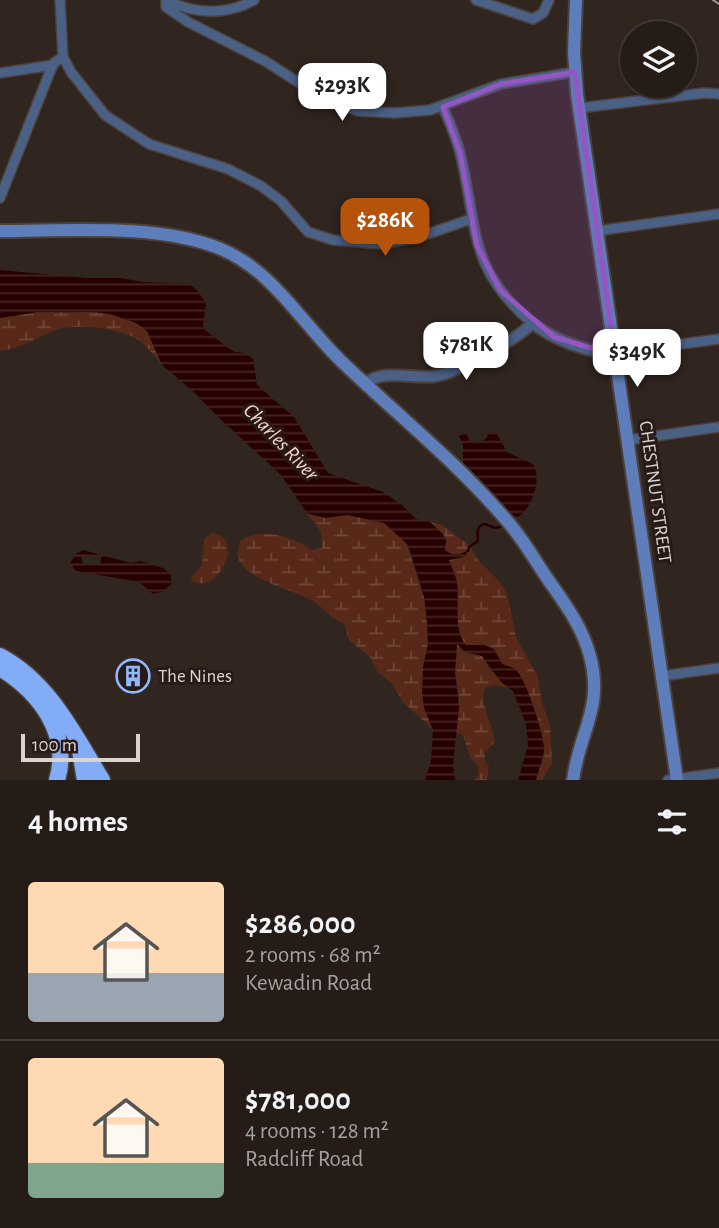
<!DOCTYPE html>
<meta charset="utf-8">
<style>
body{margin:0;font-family:"Alegreya Sans",sans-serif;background:#312925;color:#f1f3f6;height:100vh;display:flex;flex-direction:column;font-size:26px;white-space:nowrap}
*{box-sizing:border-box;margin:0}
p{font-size:23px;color:#a3a1a2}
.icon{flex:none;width:38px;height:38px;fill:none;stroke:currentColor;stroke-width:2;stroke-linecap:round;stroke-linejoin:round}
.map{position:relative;height:780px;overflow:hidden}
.sheet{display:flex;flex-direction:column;background:#251c18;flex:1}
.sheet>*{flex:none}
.fabs{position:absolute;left:620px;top:21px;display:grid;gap:14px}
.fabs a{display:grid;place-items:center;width:77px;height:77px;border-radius:50%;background:#251c18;box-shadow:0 2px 5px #0004,0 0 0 2px #423a37;font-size:35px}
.scale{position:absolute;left:21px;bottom:18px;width:119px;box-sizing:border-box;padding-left:7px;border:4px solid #dcd3d0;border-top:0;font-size:19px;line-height:24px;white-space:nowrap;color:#dcd3d0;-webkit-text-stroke:5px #271b17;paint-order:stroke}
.price{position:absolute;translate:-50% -60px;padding:0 16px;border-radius:14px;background:#fff;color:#222;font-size:23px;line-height:46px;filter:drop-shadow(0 2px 4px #0008)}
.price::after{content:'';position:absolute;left:50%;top:42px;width:21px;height:16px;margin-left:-10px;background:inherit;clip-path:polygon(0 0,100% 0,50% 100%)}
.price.on{background:#b45309;color:#fff}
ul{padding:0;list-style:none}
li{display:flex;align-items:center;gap:21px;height:175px;padding:0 28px}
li+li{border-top:2px solid #423a37}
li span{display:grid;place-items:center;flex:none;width:196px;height:140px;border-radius:7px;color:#555}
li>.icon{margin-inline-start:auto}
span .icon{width:84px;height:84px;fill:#fffc;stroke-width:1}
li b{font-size:30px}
h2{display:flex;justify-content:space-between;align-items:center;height:84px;padding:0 28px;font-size:30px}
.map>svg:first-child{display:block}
</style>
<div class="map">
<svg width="719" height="780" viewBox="0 0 719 780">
<defs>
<pattern id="wetland-marsh" width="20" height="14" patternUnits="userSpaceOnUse" patternTransform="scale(1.75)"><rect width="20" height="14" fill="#582919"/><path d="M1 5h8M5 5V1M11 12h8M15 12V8" fill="none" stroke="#6f4739"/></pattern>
<pattern id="water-rules" width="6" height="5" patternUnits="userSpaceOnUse" patternTransform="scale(1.75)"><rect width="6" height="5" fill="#270100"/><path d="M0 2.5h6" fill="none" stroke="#462524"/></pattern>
</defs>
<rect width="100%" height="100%" fill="#312520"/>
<!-- wetland -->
<g fill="url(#wetland-marsh)">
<path d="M 38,312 C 73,315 117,304 146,330 C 155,338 159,353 162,365 C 155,357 148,347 140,341 C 122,328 76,323 56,330 C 36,337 21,349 0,351 L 0,318 Z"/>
<path d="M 307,513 L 317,517 L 348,515 L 384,523 L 406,542 L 425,601 L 428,644 L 423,667 L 430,719 L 433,730 L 403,702 L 392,684 L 377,671 L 370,657 L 349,640 L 344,624 C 330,618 324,608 313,601 C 293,590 252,581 240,562 C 235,555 239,546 241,540 C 260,527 296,537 312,550 L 322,548 L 321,532 Z"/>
<path d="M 430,522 L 442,525 L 469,545 L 479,561 L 499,581 L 507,593 L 516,637 L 538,677 L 542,703 L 550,725 L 552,764 L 542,780 L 536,780 C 538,773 541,766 543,758 C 548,732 526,691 514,668 L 502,664 C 494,643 486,648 466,645 C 453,632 460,605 458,588 C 456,578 453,570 449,560 L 463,558 L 468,551 C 460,555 452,556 445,550 C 448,533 438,534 430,522 Z"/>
<path d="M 212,533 C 248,538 215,600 190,579 L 202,565 L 204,539 Z"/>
<path d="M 458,644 L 462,651 L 482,656 L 489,668 L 508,688 C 463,673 493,721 495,742 L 485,752 L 485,762 L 489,765 L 487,780 L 474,780 L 478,776 L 478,766 L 470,757 L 463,735 L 456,733 L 459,696 L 455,673 L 455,647 Z"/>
</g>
<!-- water -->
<g fill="url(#water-rules)" fill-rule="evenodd">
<path d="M 0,270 L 86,278 L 121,278 L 143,282 L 189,284 L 198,291 L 206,304 L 203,324 L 205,330 L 227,347 L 235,352 L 245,353 L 253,359 L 257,385 L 294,417 L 328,473 L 383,492 L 402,505 L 416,519 L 430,522 L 443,534 L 446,540 L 445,550 C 452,557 461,555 468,550 L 465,556 L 449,560 C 452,568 455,574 457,582 C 459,601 453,631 466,645 L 484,645 L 494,649 L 502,664 C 507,666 513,667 517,671 C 527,682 543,733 544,748 C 544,759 538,769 536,780 L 518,780 L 528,745 L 526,724 L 513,691 L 501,682 L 482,656 L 465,652 L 457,644 L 455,673 L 459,707 L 453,765 L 455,780 L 425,780 L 431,761 L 433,730 L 424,708 L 422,693 L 423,667 L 428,644 L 427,620 L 424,596 L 408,545 L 384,523 L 348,515 L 325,518 L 307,513 L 281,475 L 217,416 L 195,393 L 162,365 L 147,331 L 136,323 L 110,314 L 94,312 L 38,312 L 0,318 Z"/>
<path d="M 496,432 L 507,452 L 533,464 C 542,479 533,507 518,517 L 510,515 L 463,464 L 463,445 L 459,436 L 466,433 L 470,441 L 478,443 L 487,438 L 488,433 Z"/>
<path d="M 83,550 L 131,563 L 140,561 L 163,568 L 170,574 L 172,583 L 164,591 L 153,594 L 139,582 L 76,571 L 70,563 L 76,554 ZM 92,555 L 101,557 L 101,562 L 98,565 L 83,565 L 81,556 Z"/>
</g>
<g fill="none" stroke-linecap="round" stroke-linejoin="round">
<!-- stream -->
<path stroke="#270100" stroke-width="2.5" d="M 468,551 L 469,547 L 478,541 C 478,534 475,526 485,524 L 495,528 L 503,526"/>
<defs>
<g id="minor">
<path d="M 60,0 L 63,57 L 71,72 L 105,115 L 149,144 L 228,169 L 261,186 L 281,201 L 308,232 L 333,240 L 381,244 L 416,238 L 471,219"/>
<path d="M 166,0 L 166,7 L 188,22 L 265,61 L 324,99 L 358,111 L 395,113 L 430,110 L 501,84 L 575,72"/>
<path d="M 166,0 C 194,14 226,16 254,0"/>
<path d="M 476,0 L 533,19 L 543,13 L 549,0"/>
<path d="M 0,73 L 53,65"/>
<path d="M 443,107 C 449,122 456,137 460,153 C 478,227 467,268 532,323"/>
<path d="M 579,108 L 704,93 L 719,94"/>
<path d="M 0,198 L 51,69 L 55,62 L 63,57"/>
<path d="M 596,231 L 719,214"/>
<path d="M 615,353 L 719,339"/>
<path d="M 628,440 L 719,427"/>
<path d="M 662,676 L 719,668"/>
<path d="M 668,780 L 719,773"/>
</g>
<path id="tertiary" d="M 366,383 C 385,368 414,380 436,376 C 455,373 520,338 532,323 C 554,340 588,353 615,353"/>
<g id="secondary">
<path d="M 576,0 L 574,52 L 577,94 L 677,780"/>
<path d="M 0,231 C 68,231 157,223 221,249 C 273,271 301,322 340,360 C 396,414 457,462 508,522 C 523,539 534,559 547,578 C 565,604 582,626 590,656 C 604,708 579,732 573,780"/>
</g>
<g id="motorway">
<path d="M 0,656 C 49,682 74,734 102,780"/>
<path d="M 0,668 C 39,692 71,733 57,780"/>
<path d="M 80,751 L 85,780"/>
</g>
</defs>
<!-- minor casing -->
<use href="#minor" stroke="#4c413c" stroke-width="12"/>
<!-- tertiary casing -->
<use href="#tertiary" stroke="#4c413c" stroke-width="14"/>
<!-- secondary casing -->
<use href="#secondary" stroke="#4c413c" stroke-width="16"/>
<!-- motorway casing -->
<use href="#motorway" stroke="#4c413c" stroke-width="19"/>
<!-- minor -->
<use href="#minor" stroke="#4b6085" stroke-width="9"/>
<!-- tertiary -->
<use href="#tertiary" stroke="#4b6085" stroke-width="10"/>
<!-- secondary -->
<use href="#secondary" stroke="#5d7eba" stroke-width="12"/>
<!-- motorway -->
<use href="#motorway" stroke="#83acf7" stroke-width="16"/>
<!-- tram -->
<path stroke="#a09692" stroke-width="2" d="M 713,0 L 719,4"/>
</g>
<!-- marked area -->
<path fill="#9356c3" fill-opacity="0.2" stroke="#9356c3" stroke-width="5" stroke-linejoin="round" d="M 575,72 L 615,353 L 604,352 L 554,337 L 500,290 L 477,246 L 460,153 L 443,107 L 501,84 Z"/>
<!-- icons -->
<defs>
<symbol id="building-ring" viewBox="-11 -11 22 22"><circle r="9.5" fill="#271b17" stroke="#91b8fd" stroke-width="1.5"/><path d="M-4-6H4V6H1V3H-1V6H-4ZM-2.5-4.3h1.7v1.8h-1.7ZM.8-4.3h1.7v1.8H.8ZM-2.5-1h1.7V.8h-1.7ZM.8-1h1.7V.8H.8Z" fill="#91b8fd"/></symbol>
</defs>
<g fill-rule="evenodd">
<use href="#building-ring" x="114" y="657" width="38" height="38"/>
</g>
<g text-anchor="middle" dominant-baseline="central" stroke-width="6" stroke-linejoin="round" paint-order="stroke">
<!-- street labels -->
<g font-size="19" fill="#dcd3d0" stroke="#271b17">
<text transform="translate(655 492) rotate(82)">CHESTNUT STREET</text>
</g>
<!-- poi labels -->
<g font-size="19" fill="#dcd3d0" stroke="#271b17" text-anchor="start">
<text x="158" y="676">The Nines</text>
</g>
<!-- water labels -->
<g font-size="21" font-style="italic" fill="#fbd4c7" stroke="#271b17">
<text transform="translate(281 442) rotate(46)">Charles River</text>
</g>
</g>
</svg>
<div class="fabs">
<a><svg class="icon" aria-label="layers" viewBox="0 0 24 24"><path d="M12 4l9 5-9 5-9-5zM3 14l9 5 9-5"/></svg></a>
</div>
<div class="scale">100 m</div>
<b class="price" style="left:342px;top:123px">$293K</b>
<b class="price on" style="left:385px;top:258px">$286K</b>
<b class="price" style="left:466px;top:382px">$781K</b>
<b class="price" style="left:637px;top:389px">$349K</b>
</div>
<section class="sheet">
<h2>4 homes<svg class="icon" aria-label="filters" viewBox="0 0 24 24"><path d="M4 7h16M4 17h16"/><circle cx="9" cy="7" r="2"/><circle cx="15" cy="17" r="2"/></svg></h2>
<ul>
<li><span style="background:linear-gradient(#ffd9b3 65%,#9aa5b1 0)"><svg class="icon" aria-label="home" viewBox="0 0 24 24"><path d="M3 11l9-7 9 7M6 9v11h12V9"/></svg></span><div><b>$286,000</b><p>2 rooms · 68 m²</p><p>Kewadin Road</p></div></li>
<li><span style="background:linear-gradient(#ffd9b3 75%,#7fa58c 0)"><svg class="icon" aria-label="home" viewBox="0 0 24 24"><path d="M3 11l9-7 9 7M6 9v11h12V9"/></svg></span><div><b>$781,000</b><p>4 rooms · 128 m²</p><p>Radcliff Road</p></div></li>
</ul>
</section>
